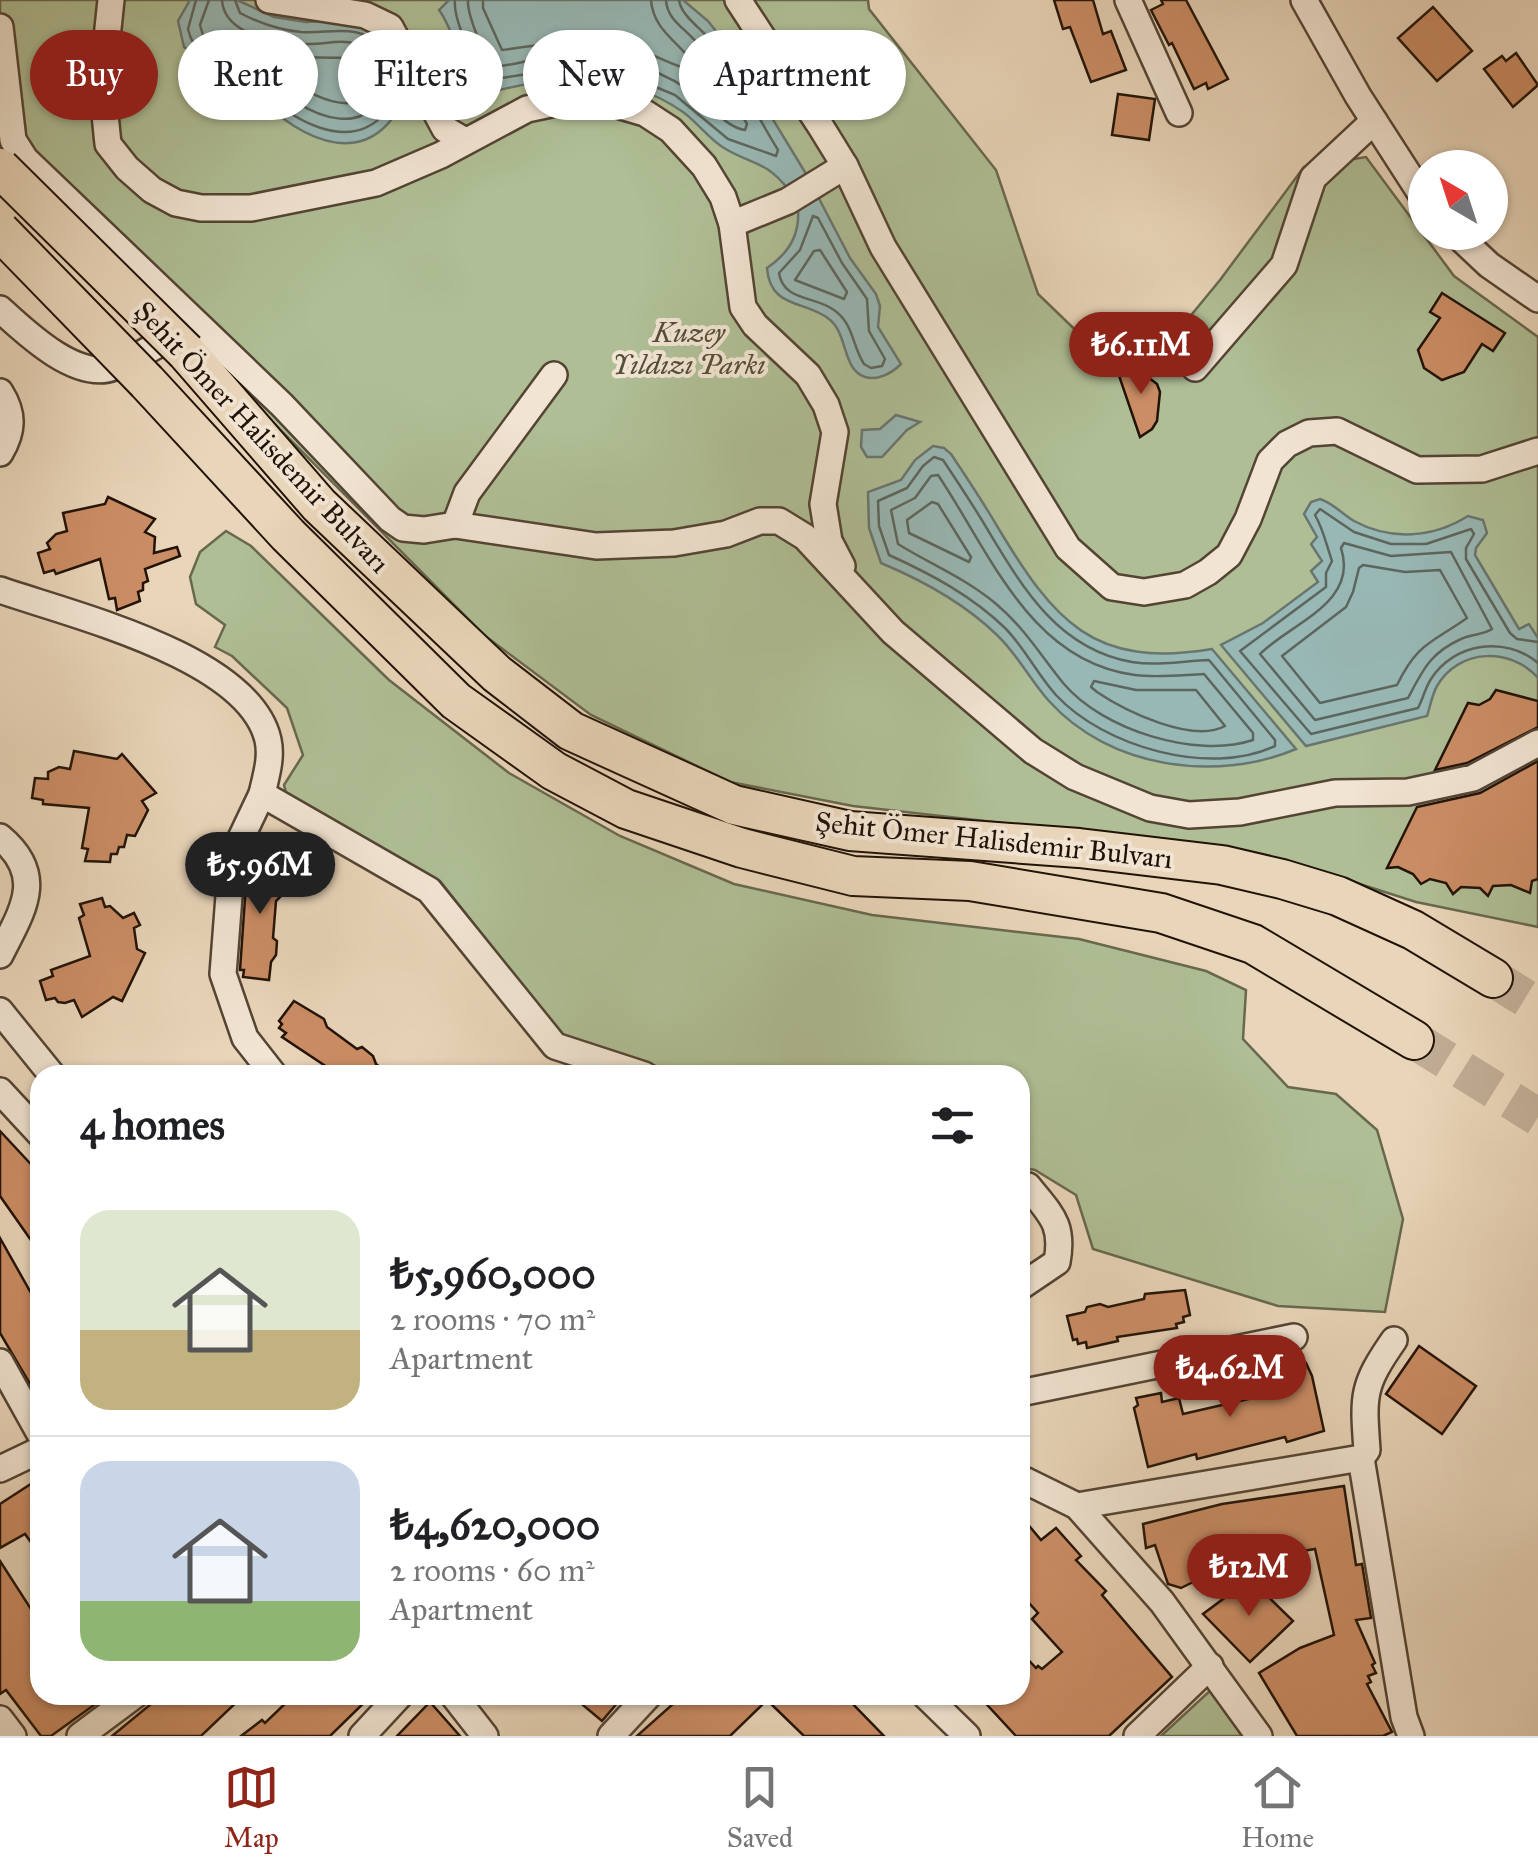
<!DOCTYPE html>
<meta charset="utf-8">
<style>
body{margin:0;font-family:"IM FELL Great Primer",serif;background:#f6f6f6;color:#202124;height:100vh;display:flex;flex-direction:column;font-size:38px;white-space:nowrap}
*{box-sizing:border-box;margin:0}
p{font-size:32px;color:#757577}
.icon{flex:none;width:55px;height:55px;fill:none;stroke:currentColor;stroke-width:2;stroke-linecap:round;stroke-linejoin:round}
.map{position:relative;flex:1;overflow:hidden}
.side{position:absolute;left:30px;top:1065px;width:1000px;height:640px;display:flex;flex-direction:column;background:#fff;border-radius:30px;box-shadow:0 2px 8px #0004}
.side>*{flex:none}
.banner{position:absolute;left:30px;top:30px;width:1000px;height:90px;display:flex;gap:20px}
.needle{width:65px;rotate:321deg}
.fabs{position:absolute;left:1408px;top:150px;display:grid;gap:20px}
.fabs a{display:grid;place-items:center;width:100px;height:100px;border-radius:50%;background:#fff;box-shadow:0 2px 8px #0004;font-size:50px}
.price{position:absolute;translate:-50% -85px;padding:0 22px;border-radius:35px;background:#8f2418;color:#fff;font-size:32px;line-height:65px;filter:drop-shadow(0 2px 5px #0008)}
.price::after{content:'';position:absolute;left:50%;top:60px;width:30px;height:22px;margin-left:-15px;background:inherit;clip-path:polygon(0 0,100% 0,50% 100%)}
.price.on{background:#222;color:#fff}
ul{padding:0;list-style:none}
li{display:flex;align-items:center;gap:30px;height:250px;padding:0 50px}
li+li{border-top:2px solid #e0e0e0}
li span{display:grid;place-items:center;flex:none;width:280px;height:200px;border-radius:30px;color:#555}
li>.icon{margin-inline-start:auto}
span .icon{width:120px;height:120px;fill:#fffc;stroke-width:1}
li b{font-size:42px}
h2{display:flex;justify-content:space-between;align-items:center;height:120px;padding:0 50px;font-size:42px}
.chip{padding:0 35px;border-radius:45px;background:#fff;box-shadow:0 2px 8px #0004;font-size:35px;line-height:90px}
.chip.on{background:#8f2418;color:#fff}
.tabs{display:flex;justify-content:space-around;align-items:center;height:140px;border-top:2px solid #e0e0e0;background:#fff;font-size:28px;color:#757577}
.tabs a{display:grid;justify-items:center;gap:5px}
.tabs .on{color:#8f2418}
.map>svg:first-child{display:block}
</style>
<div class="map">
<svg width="1538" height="1736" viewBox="0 0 1538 1736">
<rect width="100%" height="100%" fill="#e9d5b9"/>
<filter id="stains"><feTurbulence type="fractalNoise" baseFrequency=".002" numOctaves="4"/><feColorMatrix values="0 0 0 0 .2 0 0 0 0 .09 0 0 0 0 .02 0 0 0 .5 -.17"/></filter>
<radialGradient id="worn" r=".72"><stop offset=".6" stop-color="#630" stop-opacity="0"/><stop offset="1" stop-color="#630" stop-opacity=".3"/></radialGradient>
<!-- green -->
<g fill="#afbe95" stroke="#68684e" stroke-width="2.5">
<path d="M 0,0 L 868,0 L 869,9 L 996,170 L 1038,294 L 1093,347 L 1160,353 L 1220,280 L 1304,167 L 1366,157 L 1454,276 L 1538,337 L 1538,927 L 1416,902 L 1313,869 L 1151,840 L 853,806 L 730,782 L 591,715 L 484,635 L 234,383 L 136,278 L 0,150 Z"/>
<path d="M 226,531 L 251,546 L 389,680 L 509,773 L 620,836 L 734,884 L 872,915 L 1079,939 L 1206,971 L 1246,990 L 1243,1039 L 1288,1087 L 1336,1094 L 1377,1130 L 1403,1219 L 1385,1312 L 1278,1306 L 1093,1249 L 1076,1195 L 1035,1170 L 1020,1167 L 1020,1075 L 684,1075 L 562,1036 L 440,881 L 289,803 L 284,785 L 303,755 L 287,708 L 232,656 L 215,647 L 225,625 L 196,604 L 190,577 L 200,552 Z"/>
<path d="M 1212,1689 L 1242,1736 L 1161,1736 Z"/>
</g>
<!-- water -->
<g fill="#98b8b5" stroke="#697670" stroke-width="2.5">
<path d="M 190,0 L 237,0 L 274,17 L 306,22 L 337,20 L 385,34 C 391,48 400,62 405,76 C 408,88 403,103 396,113 C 349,186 257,110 230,59 L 207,62 L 184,47 L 178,21 Z"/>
<path d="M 449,0 L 683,0 L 708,21 L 730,49 L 808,177 L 788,189 C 765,160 752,165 724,148 C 709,139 697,122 683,112 C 626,72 561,74 496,91 C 461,86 458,35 439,10 Z"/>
<path d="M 814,189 L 850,258 L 876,294 L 880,306 L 878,327 L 901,364 C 892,373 878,381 865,377 C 842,370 848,333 829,319 C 805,300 770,309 767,268 C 792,251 802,230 797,200 Z"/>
<path d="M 896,415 L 920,422 L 907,430 L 882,457 L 867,457 L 861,447 L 862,430 L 880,429 Z"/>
<path d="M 933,446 L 944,448 L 951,454 C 967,478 983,502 997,526 C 1054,621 1093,669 1212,649 L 1296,749 C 1216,783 1109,768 1049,701 C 1030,680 1018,655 997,635 C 964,603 924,581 881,563 L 869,528 L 868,492 L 901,480 L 915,460 Z"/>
<path d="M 1320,499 C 1333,503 1342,514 1354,521 C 1391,541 1433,538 1468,516 L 1483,520 L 1487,533 L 1476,548 L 1475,555 L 1519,629 L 1529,624 L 1538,638 L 1538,678 C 1511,647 1459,648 1437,686 C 1432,695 1430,707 1427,716 L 1306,746 L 1221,645 L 1263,623 L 1318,582 L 1311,571 L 1322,561 L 1311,544 L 1317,537 L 1304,514 L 1311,502 Z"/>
</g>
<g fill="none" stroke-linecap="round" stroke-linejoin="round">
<!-- shore -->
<g stroke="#5d665e" stroke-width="2.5">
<path d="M 196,0 L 188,29 C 196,62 213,47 235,51 C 245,62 251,77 261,89 C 289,119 348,153 383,115 C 396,100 398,83 393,64"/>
<path d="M 209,0 L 200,25 L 203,35 L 211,40 C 218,39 226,36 233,37 C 252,41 257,64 267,77 C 276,87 286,95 296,102 C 321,118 360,131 378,100 C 383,91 385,80 382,70 C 378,58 369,47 356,44 C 342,39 325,44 310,44 C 281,45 224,36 222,0"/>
<path d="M 235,0 L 240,13 C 259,23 279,30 301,32 C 332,34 359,22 384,48"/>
<path d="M 455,0 C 453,19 474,66 489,80 L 573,67 L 634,78 L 675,95 L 728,139 L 776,156 L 778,150 C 756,115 738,75 712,42 C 702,29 681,16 679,0"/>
<path d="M 468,0 C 467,15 484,56 494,67 C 515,65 535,58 556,56 C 601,52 651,64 689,90 C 706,101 726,128 745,130 L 747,124 C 731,97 718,67 697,43 C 685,28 667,20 666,0"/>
<path d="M 483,0 L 483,8 L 502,50 C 554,43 588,37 641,51 C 658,56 675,67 692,70 L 695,65 C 679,42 653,30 651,0"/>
<path d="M 283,57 L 352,58 L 366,70 C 382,132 289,94 277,61 Z"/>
<path d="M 813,216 L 818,218 L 842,263 L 867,299 L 869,331 L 885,359 L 882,366 L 871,368 L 864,364 C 852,346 854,324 834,310 C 815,296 783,301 779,273 L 800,250 Z"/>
<path d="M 820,250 L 847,292 L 844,299 L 795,280 L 814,251 Z"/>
<path d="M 934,457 L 943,460 C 959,484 975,508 989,532 C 1024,590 1059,649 1132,662 C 1158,666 1183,661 1209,660 L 1275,740 L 1275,746 C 1210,777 1104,747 1056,695 C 1037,674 1025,648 1005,628 C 972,596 931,574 889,555 L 879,526 L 878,501 L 907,488 L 923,466 Z"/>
<path d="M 938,475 C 990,552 1030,662 1135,675 C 1158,678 1181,675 1204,674 L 1253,733 L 1253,740 C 1196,759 1103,730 1064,684 C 1041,656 1024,627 995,603 C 965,578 930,564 898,544 L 891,510 L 915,498 L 931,476 Z"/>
<path d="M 932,502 L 938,504 L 971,557 L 969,562 L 909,533 L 907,520 Z"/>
<path d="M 1344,543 L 1391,556 L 1451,552 L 1492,629 C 1483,635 1472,634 1461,639 C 1430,653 1423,670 1408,698 L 1315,720 L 1260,654 C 1291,623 1359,603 1341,548 Z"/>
<path d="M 1363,565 L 1405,572 L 1440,570 L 1467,618 C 1432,643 1418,642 1397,685 L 1320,703 L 1282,656 L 1346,607 L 1353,592 L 1359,568 Z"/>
<path d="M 1538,642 L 1517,639 L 1510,633 L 1466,559 L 1466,548 L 1474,534 L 1471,529 L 1426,544 L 1391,544 L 1354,532 L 1320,509 L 1315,515 C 1324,531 1326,544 1332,561 L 1326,573 L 1326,587 L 1240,651 L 1311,734 L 1418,708 C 1423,699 1425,688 1431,679 C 1454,643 1505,635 1538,663"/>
<path d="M 1094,681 L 1136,690 L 1196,690 L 1225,726 C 1193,744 1125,711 1097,692 L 1091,687 Z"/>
</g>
</g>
<!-- building -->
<g fill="#cb8d65" stroke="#221308" stroke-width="2.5">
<path d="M 1054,0 L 1093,0 L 1103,34 L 1111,31 L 1126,70 L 1091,82 L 1070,27 L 1063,29 Z"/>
<path d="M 1161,0 L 1186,0 L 1228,79 L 1208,89 L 1206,83 L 1194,89 L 1172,43 L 1169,45 L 1151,10 L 1163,4 Z"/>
<path d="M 1433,7 L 1472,51 L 1437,81 L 1398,38 Z"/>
<path d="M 1516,53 L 1538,85 L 1513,107 L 1484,69 L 1502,56 L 1506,61 Z"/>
<path d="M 1118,94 L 1155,99 L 1149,140 L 1112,135 Z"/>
<path d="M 1442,293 L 1505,333 L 1493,351 L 1482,344 L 1464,372 L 1442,380 L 1424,368 L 1418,350 L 1440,318 L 1430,312 Z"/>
<path d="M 1115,364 L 1136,368 L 1157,384 L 1160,392 L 1157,421 L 1152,429 L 1140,437 Z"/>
<path d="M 108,497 L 155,519 L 145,532 L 155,537 L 154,553 L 177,547 L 180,556 L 145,569 L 148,581 L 143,583 L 143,590 L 138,592 L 140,601 L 117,610 L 115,598 L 109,599 L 100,559 L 56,574 L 54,570 L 44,573 L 38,553 L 50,549 L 47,543 L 56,534 L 67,531 L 63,513 L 105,504 Z"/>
<path d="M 1496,690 L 1538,701 L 1538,727 L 1467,763 L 1435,770 L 1468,703 L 1479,705 L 1490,699 Z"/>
<path d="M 74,751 L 117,759 L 122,754 L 156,793 L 142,801 L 148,810 L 135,836 L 127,835 L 124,847 L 119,847 L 117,854 L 111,854 L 110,862 L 85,861 L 88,849 L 82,848 L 89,808 L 43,804 L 43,800 L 32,798 L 35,778 L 48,779 L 48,772 L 59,767 L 70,769 Z"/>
<path d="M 1538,761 L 1538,879 L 1532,881 L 1530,893 L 1511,885 L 1493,886 L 1488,896 L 1480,888 L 1461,887 L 1453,894 L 1446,883 L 1430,879 L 1421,884 L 1413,874 L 1398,867 L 1387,868 L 1417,807 L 1480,793 Z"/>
<path d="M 255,857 L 280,859 L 282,895 L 276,901 L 273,938 L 277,941 L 276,955 L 271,962 L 269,980 L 243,977 L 244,970 L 240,970 L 247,870 L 250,861 L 255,862 Z"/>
<path d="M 102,898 L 105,907 L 110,906 L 123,918 L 134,913 L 140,925 L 134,928 L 137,949 L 145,953 L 122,1001 L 113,997 L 82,1017 L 74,1000 L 65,1003 L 58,1002 L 55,998 L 46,1000 L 40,981 L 53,976 L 51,970 L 90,956 L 79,918 L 84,915 L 80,904 Z"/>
<path d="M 294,1001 L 324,1019 L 327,1027 L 357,1049 L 362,1047 L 373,1056 L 376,1064 L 390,1075 L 339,1075 L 282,1037 L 286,1033 L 279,1028 L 282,1024 L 279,1021 Z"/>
<path d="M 0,1131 L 40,1174 L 40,1253 L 0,1196 Z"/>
<path d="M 0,1238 L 40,1309 L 40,1401 L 0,1333 Z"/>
<path d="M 1185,1290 L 1190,1315 L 1183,1317 L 1184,1322 L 1176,1324 L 1177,1328 L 1117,1337 L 1118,1341 L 1087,1348 L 1086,1342 L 1078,1344 L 1077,1339 L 1073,1340 L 1067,1316 L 1085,1312 L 1087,1307 L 1100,1304 L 1108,1307 L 1144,1299 L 1145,1294 Z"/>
<path d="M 1419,1346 L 1476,1386 L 1442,1434 L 1386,1394 Z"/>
<path d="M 1306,1363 L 1312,1376 L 1324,1431 L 1287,1442 L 1285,1437 L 1197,1459 L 1196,1454 L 1148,1467 L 1134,1408 L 1138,1405 L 1136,1398 L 1161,1393 L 1162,1402 L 1179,1398 L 1183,1414 L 1270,1394 L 1266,1379 L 1283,1375 L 1282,1367 Z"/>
<path d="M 40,1478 L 40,1555 L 25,1534 L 0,1548 L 0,1504 Z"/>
<path d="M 1344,1486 L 1356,1565 L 1362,1564 L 1371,1618 L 1356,1620 L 1375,1663 L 1372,1665 L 1376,1673 L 1368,1676 L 1371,1682 L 1367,1684 L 1392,1732 L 1383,1736 L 1297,1736 L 1259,1673 L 1300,1648 L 1334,1635 L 1315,1549 L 1284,1554 L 1293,1548 L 1220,1561 L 1207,1575 L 1181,1588 L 1168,1584 L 1155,1545 L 1146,1548 L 1143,1524 L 1222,1504 Z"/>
<path d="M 1020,1515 L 1041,1540 L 1056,1528 L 1081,1556 L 1076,1560 L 1106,1591 L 1102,1595 L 1172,1677 L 1109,1736 L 1016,1736 L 978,1695 L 1020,1695 L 1020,1651 L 1036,1668 L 1038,1666 L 1042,1669 L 1062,1652 L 1032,1619 L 1038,1613 L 1020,1593 Z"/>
<path d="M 0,1561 L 40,1623 L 40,1695 L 86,1695 L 94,1705 L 51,1736 L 41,1736 L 6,1690 L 0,1694 Z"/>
<path d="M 1250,1579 L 1293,1621 L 1250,1662 L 1203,1614 Z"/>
<path d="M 162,1695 L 244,1695 L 201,1736 L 112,1736 Z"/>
<path d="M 294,1695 L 372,1695 L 330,1736 L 241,1736 L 262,1720 L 265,1723 Z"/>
<path d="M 571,1695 L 624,1695 L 602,1721 Z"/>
<path d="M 683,1695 L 844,1695 L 884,1736 L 804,1736 L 767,1700 L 730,1736 L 637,1736 Z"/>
<path d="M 430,1702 L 460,1736 L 397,1736 Z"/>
</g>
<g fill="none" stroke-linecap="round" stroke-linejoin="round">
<!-- highway-tunnel -->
<g stroke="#c1ae96" stroke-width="38" stroke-dasharray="38 19" stroke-linecap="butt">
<path d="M 1493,978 L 1538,1006"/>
<path d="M 1414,1040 L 1538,1117"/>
</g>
<defs>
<g id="minor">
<path d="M 111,0 L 102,85 L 108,144 L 127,168 L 152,190 L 176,203 L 201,208 L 251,208 L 376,183 L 441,155 L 527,109 L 565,101 L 604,101 L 645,113 L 671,130 L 704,166 L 723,197 L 732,224 L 743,307 L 755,325 L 808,375 L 826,405 L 835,432 L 823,504 L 829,541 L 842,566"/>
<path d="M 269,0 L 365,15 L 390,27 L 445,129 L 465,141"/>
<path d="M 738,0 L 821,127 L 845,166 L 883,247 L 1068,548 L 1112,587 L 1144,592 L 1185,585 L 1208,572 L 1229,555 L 1248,519 L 1270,461 L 1287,444 L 1309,433 L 1337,431 L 1417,470 L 1482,469 L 1538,451"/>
<path d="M 1128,0 L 1179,113"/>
<path d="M 1304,0 L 1358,96 L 1425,200"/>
<path d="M 0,27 L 13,140 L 25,159 L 282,405 L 390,519 L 403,528 L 424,530 L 455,525 L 596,546 L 674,543 L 726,534 L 760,521 L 779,521 L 805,537 L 893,632 L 1033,751 L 1075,777 L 1150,808 L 1189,815 L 1240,812 L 1335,793 L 1408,792 L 1473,778 L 1538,743"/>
<path d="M 732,224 L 788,201 L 845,166"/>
<path d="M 1454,232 L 1489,265 L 1538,299"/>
<path d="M 0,309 C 25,332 77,382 114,367 C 138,358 161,342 183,330"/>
<path d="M 1195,368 L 1284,265 L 1313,178 L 1374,121"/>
<path d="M 0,392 C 14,414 13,431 0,453"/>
<path d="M 455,525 L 467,493 L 554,375"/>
<path d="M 0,590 C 72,615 249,657 268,740 C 272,758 266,776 262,794 L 429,890 L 555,1046 L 644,1075"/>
<path d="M 262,794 L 232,857 L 223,974 L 245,1038 L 274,1075"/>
<path d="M 0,837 C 47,876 22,911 0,955"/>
<path d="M 0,1011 L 52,1075"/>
<path d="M 0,1091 L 40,1134"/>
<path d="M 1020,1186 L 1028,1186 C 1051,1215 1064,1224 1057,1262 L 1020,1287"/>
<path d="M 0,1362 L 40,1434"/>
<path d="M 1020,1393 L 1294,1337"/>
<path d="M 1361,1458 L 1404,1717 L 1411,1736"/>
<path d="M 0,1469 L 40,1450"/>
<path d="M 1020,1478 L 1077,1506 L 1162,1602 L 1259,1736"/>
<path d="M 1077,1506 L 1361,1458 L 1367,1450 C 1363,1395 1362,1386 1394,1340"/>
<path d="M 453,1695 L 485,1736"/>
<path d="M 925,1695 L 967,1736"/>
<path d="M 0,1719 L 13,1736"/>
<path d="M 80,1736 L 135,1695"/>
<path d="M 362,1736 L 400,1695"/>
<path d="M 611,1736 L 649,1695"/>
<path d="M 1137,1736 L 1210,1666"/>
</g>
<g id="highway">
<path d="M 186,352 L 319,505 L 497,674 L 571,731 L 734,805 L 850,831 L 1079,848 L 1222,865 L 1282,879 L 1338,896 L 1413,930 L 1493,978"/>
<path d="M 147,382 L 288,535 L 456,701 L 554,771 L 626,809 L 742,848 L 853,876 L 970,881 L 1161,913 L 1253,944 L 1414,1040"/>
</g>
</defs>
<!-- minor casing -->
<use href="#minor" stroke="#544434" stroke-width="30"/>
<!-- highway casing -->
<use href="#highway" stroke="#221308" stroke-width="42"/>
<!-- minor -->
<use href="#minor" stroke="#f1e4d2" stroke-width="25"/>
<!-- highway -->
<use href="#highway" stroke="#e9d5b9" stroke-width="38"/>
<defs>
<g id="highway-bridge">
<path d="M 0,168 L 186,352"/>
<path d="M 0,231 L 147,382"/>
</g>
</defs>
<!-- highway-bridge casing -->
<use href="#highway-bridge" stroke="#221308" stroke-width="42" stroke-linecap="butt"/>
<!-- highway-bridge -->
<use href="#highway-bridge" stroke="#e9d5b9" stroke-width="38"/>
</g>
<g text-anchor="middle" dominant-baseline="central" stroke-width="8" stroke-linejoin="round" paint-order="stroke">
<!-- park labels -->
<g font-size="28" font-style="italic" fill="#534f39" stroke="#f1e4d2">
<text x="689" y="332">Kuzey<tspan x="689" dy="32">Yıldızı Parkı</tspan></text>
</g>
<!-- street labels -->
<g font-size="28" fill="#221308" stroke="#f1e4d2">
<text transform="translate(262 437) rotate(47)">Şehit Ömer Halisdemir Bulvarı</text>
<text transform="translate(994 840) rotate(6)">Şehit Ömer Halisdemir Bulvarı</text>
</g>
</g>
<rect width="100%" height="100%" filter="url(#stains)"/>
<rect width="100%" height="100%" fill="url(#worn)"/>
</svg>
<div class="fabs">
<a><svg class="needle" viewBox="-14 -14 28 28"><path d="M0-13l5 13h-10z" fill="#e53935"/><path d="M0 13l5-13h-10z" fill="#757577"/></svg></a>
</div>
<b class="price" style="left:1141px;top:397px">₺6.11M</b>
<b class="price on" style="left:260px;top:917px">₺5.96M</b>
<b class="price" style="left:1230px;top:1420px">₺4.62M</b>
<b class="price" style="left:1249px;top:1619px">₺12M</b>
<div class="banner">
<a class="chip on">Buy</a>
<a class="chip">Rent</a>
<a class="chip">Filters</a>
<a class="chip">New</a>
<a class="chip">Apartment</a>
</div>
<section class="side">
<h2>4 homes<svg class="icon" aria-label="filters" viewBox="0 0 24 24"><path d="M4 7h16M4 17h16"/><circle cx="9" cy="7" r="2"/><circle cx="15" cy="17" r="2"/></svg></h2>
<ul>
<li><span style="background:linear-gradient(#dfe7d0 60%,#c2b280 0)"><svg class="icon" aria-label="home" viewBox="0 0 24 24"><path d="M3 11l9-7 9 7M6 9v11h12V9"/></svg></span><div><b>₺5,960,000</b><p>2 rooms · 70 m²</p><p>Apartment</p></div></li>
<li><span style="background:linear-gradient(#c9d6e8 70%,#8fb573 0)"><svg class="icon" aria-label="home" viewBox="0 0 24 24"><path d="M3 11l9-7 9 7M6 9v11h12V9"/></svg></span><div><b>₺4,620,000</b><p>2 rooms · 60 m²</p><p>Apartment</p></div></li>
</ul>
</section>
</div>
<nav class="tabs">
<a class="on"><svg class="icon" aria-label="map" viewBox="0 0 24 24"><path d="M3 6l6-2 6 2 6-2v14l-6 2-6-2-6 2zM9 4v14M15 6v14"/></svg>Map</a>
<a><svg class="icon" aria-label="saved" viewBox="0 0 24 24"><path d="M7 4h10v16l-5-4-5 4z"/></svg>Saved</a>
<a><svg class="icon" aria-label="home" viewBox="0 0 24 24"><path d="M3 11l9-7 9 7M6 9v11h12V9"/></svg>Home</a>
</nav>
